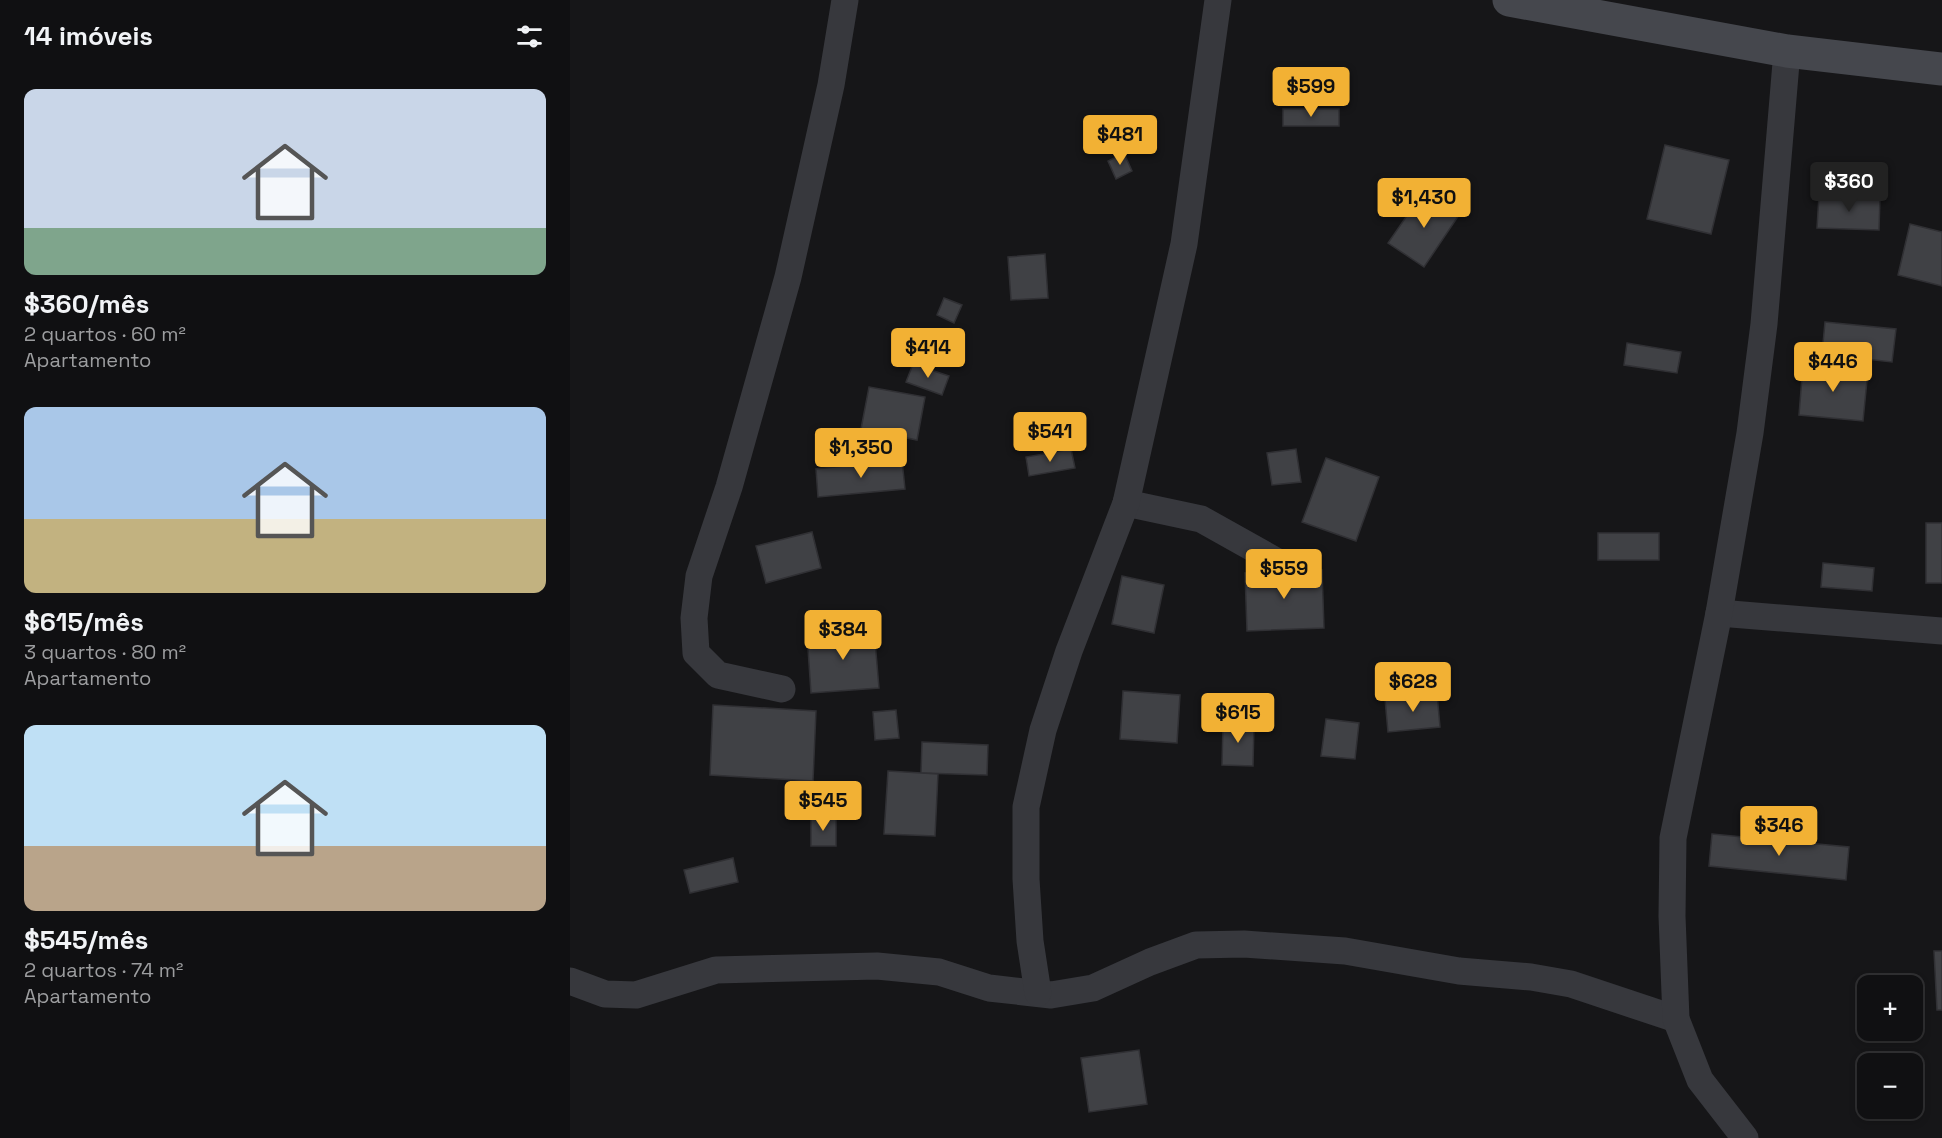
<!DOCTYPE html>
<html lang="pt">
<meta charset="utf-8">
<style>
body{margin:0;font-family:"Space Grotesk",sans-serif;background:#1e1e20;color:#f1f3f6;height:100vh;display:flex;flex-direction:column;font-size:22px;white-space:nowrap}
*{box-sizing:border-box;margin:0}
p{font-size:20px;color:#9c9d9f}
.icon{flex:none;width:33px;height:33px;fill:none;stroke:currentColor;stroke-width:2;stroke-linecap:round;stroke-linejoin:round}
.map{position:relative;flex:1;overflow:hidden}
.side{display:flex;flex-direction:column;background:#101012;width:570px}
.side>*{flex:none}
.controls{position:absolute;left:1287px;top:975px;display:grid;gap:12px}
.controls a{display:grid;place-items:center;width:66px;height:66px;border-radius:12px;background:#101012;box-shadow:0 3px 9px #0003,0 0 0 2px #303032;font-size:30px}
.price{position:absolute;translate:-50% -51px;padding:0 14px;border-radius:6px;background:#f2b134;color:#111;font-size:20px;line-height:39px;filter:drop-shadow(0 2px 3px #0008)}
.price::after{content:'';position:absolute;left:50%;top:36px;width:18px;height:14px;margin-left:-9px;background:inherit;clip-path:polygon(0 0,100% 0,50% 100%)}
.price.on{background:#222;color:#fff}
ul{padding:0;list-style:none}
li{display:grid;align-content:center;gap:12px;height:318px;padding:0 24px}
li span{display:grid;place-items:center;height:186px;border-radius:12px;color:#555}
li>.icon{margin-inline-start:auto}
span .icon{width:108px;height:108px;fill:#fffc;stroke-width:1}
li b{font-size:26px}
h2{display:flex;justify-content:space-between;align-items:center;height:72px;padding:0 24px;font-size:26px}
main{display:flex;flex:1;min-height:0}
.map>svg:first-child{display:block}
</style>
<main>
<section class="side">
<h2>14 imóveis<svg class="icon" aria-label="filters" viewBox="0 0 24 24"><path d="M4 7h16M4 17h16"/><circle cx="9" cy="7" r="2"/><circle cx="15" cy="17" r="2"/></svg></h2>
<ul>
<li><span style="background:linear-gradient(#c9d6e8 75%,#7fa58c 0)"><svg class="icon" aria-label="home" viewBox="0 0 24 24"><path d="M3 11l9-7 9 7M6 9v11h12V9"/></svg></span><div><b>$360/mês</b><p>2 quartos · 60 m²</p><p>Apartamento</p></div></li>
<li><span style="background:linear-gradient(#a9c7e8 60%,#c2b280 0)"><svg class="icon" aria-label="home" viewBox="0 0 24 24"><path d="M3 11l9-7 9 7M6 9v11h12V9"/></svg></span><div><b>$615/mês</b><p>3 quartos · 80 m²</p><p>Apartamento</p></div></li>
<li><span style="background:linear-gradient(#bfe0f5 65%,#b9a48a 0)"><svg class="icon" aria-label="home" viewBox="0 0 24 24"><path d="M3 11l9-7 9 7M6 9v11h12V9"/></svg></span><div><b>$545/mês</b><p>2 quartos · 74 m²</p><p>Apartamento</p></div></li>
</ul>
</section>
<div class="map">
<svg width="1372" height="1138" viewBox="0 0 1372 1138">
<rect width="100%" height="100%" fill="#161618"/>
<!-- building -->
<g fill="#404145" stroke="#303034" stroke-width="1.5">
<rect x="713" y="109" width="56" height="17"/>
<path d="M 1095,145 L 1159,160 L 1141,234 L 1077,219 Z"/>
<path d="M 554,153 L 562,171 L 546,179 L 538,161 Z"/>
<path d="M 854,191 L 889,215 L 854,267 L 818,243 Z"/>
<path d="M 1249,195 L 1310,197 L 1309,230 L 1247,228 Z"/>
<path d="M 1340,224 L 1372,232 L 1372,286 L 1328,275 Z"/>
<path d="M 475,254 L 478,298 L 441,300 L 438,257 Z"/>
<path d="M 374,298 L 392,305 L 384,323 L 367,315 Z"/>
<path d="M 1255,322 L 1326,329 L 1322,362 L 1252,354 Z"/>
<path d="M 1057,343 L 1111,352 L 1107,373 L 1054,365 Z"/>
<path d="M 343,364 L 379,376 L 372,395 L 336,382 Z"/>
<path d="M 1233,365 L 1298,370 L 1293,421 L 1229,415 Z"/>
<path d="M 299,387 L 355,397 L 347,440 L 291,429 Z"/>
<path d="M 501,449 L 505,468 L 459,476 L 456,457 Z"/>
<path d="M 726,449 L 731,482 L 702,485 L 697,453 Z"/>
<path d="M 756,458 L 809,477 L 786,541 L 732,522 Z"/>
<path d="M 332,460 L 335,489 L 248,497 L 246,469 Z"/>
<rect x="1356" y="523" width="16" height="60"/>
<path d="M 242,532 L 251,568 L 196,583 L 186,546 Z"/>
<rect x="1028" y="533" width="61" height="27"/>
<path d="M 1253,563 L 1304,568 L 1302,591 L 1251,587 Z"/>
<path d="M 752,570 L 754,628 L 677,631 L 675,573 Z"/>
<path d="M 552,576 L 594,585 L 584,633 L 542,624 Z"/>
<path d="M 304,629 L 309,688 L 241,693 L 237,634 Z"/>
<path d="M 553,691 L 610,695 L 607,743 L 550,739 Z"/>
<path d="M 867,693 L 870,727 L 818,732 L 815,699 Z"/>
<path d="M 143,705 L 246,711 L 243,781 L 140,775 Z"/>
<path d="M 326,710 L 329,738 L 305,740 L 303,712 Z"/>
<path d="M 756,719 L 789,723 L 785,759 L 751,756 Z"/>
<path d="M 653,723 L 684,724 L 683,766 L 652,765 Z"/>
<path d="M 352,742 L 418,745 L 417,775 L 351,773 Z"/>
<path d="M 318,771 L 368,774 L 365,836 L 314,834 Z"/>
<rect x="241" y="818" width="25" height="28"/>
<path d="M 1142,834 L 1279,847 L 1276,880 L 1139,866 Z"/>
<path d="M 163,858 L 168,882 L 120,893 L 114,870 Z"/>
<path d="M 1364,951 L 1372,951 L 1372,1010 L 1367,1010 Z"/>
<path d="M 569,1050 L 577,1104 L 519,1112 L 511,1058 Z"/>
</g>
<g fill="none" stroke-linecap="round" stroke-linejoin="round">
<!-- street -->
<g stroke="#37383d" stroke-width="27">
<path d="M 556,503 L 631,519 L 713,565"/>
<path d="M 1149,613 L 1372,631"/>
<path d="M 212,689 L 148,675 L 126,653 L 124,618 L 129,576 L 159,487 L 218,277 L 261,85 L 275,0"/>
<path d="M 0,981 L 35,994 L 66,995 L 146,970 L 307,966 L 369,972 L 419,988 L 481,995 L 523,988 L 580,962 L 626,945 L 674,944 L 775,951 L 889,971 L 961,977 L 1001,984 L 1106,1019"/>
<path d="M 468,993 L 460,941 L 456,879 L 456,807 L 473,730 L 499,651 L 556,503 L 614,244 L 648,0"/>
<path d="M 1175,1138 L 1130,1080 L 1106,1019 L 1102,916 L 1103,838 L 1149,613 L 1180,433 L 1194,324 L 1217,51"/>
</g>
<!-- secondary -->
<path stroke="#45474d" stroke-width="33" d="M 939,0 L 1217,51 L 1372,69"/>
</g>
</svg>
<div class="controls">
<a>+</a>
<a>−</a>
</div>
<b class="price" style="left:741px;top:118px">$599</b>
<b class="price" style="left:550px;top:166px">$481</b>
<b class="price on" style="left:1279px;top:213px">$360</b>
<b class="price" style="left:854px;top:229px">$1,430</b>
<b class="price" style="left:358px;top:379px">$414</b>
<b class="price" style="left:1263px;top:393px">$446</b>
<b class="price" style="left:480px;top:463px">$541</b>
<b class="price" style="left:291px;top:479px">$1,350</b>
<b class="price" style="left:714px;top:600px">$559</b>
<b class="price" style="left:273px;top:661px">$384</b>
<b class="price" style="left:843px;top:713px">$628</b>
<b class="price" style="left:668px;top:744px">$615</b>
<b class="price" style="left:253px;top:832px">$545</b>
<b class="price" style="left:1209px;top:857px">$346</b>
</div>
</main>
